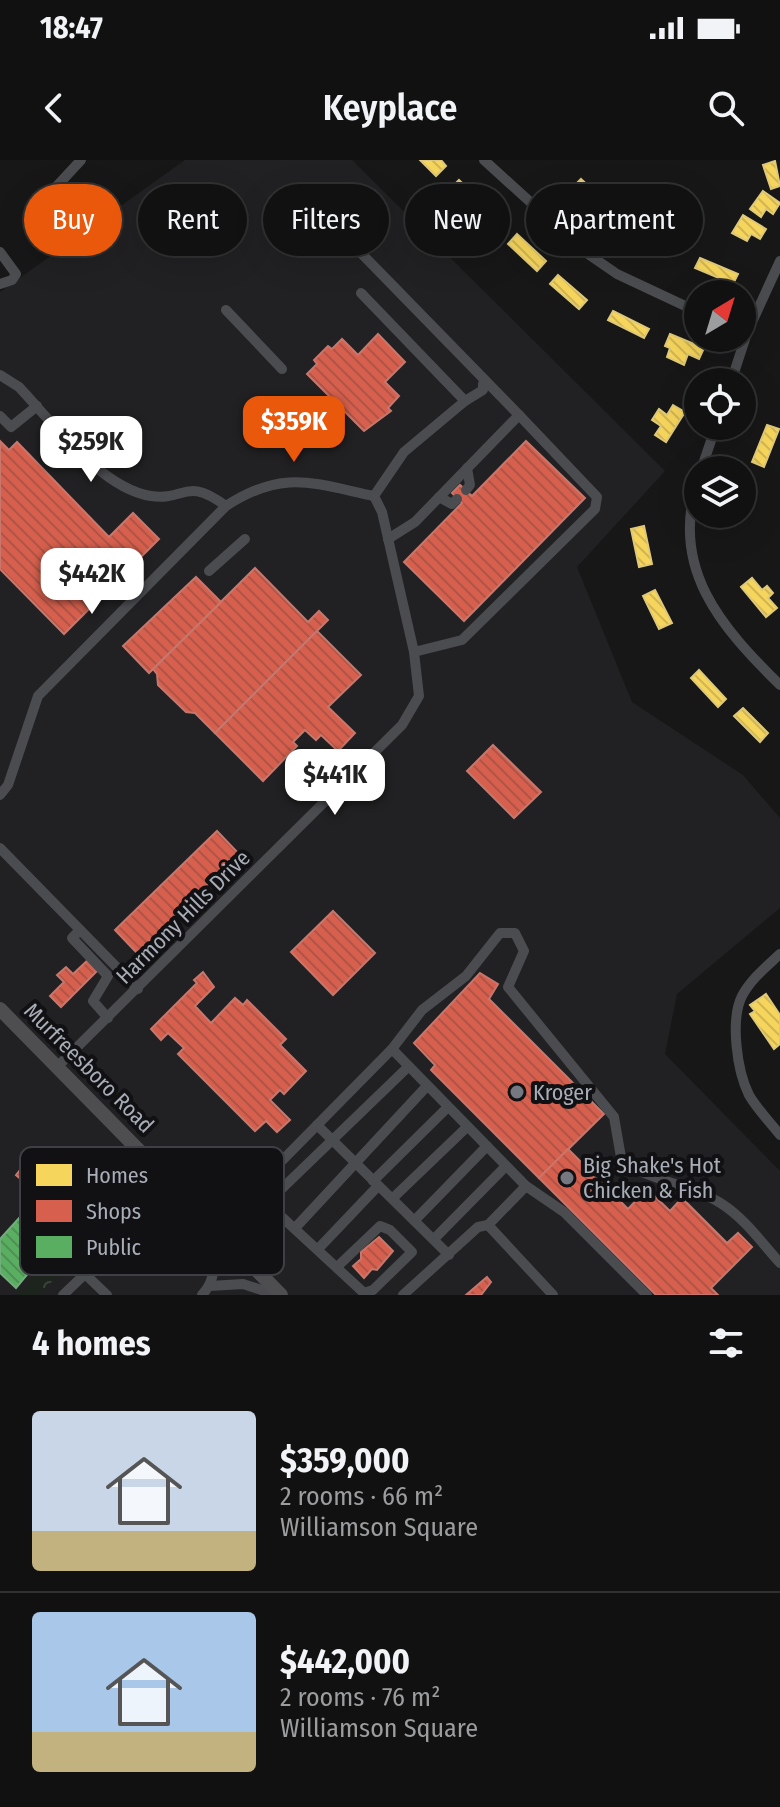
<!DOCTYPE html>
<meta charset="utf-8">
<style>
body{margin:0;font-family:"Fira Sans Condensed",sans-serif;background:#1e1f1f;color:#f1f3f6;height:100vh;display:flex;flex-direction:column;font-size:30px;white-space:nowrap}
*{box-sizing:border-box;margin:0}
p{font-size:26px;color:#9c9d9f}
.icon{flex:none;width:44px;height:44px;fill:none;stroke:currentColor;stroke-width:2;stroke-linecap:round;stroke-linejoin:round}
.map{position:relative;height:1135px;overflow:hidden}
.sheet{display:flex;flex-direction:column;background:#111;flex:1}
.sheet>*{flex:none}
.banner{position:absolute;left:24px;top:24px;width:732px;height:72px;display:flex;gap:16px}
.needle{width:52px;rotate:38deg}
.controls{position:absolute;left:684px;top:120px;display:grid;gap:16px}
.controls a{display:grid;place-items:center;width:72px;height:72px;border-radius:50%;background:#111;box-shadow:0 8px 32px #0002,0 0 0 2px #303131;font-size:40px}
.price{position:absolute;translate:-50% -68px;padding:0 18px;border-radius:16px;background:#fff;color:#222;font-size:26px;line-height:52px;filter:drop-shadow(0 2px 4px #0008)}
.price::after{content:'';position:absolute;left:50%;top:48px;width:24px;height:18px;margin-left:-12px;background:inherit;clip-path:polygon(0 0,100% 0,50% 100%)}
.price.active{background:#ea580c;color:#fff}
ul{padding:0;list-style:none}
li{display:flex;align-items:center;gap:24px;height:200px;padding:0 32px}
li+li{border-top:2px solid #303131}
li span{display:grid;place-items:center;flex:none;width:224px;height:160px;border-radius:8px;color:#555}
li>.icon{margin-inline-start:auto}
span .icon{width:96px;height:96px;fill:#fffc;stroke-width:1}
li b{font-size:34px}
h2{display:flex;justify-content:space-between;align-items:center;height:96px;padding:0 32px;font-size:34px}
.chip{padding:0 28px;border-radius:36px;background:#111;box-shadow:0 8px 32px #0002,0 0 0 2px #303131;font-size:28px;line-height:72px}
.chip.active{background:#ea580c;color:#fff}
.status{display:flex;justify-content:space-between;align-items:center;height:56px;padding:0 40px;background:#111;direction:ltr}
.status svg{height:22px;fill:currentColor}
header{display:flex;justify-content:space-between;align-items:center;height:104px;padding:0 32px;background:#111;font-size:36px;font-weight:600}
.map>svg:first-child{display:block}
</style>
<div class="status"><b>18:47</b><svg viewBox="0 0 49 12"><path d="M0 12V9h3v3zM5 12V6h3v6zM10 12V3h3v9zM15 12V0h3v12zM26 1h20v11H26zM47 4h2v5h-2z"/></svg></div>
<header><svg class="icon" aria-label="back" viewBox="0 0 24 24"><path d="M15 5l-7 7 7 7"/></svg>Keyplace<svg class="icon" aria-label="search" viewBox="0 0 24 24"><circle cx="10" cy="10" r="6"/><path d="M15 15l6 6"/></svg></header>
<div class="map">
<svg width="780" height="1135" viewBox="0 0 780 1135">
<defs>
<pattern id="forest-crowns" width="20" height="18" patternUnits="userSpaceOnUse" patternTransform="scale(2)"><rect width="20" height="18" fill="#1d241e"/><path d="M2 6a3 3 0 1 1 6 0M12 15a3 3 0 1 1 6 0" fill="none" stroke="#3b413d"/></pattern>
<pattern id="homes-back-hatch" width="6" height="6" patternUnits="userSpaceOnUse" patternTransform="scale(2)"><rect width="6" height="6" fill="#f6d55c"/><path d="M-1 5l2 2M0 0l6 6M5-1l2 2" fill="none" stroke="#cfb555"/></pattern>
<pattern id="shops-back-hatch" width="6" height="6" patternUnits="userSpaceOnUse" patternTransform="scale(2)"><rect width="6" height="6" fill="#d6604d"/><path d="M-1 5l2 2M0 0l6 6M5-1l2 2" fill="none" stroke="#ad5548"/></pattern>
<pattern id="public-back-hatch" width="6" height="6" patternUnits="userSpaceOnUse" patternTransform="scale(2)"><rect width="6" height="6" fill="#5aae61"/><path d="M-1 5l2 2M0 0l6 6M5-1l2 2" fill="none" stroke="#509056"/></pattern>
</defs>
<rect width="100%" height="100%" fill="#171717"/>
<!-- built -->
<path fill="#212123" d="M 185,0 L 352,0 L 665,311 L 577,407 L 632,542 L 743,615 L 780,658 L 780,748 L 677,834 L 665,894 L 780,1011 L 780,1135 L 0,1135 L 0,132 Z"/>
<!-- forest -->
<path fill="url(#forest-crowns)" d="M 54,1094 L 68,1106 L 38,1135 L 15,1135 Z"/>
<!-- homes -->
<g fill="url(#homes-back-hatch)" stroke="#dfc978" stroke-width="2">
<path d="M 420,0 L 441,0 L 446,6 L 436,16 Z"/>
<path d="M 775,1 L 780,26 L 771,29 L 763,5 Z"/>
<path d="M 581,19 L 594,31 L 600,24 L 606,30 L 600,37 L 608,44 L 599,53 L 572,28 Z"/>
<path d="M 459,20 L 488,48 L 479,58 L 449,30 Z"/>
<path d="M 763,31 L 780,43 L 773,54 L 766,49 L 761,57 L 750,49 Z"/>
<path d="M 743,55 L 766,69 L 760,79 L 751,74 L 747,81 L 732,73 Z"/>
<path d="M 636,61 L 669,80 L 662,93 L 628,74 Z"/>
<path d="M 517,74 L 546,101 L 537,111 L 508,84 Z"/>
<path d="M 700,98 L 738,114 L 733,124 L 695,108 Z"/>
<path d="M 558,115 L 587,140 L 579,149 L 550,124 Z"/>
<path d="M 613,151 L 649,169 L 644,178 L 608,160 Z"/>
<path d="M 670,174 L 704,188 L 699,199 L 688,194 L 684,205 L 667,197 L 670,188 L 665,186 Z"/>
<path d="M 673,245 L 685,252 L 666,282 L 655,275 L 661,266 L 652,260 L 659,249 L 667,255 Z"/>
<path d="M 767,265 L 779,269 L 764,307 L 752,302 Z"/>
<path d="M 742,324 L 753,329 L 740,360 L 727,355 L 742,354 Z"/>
<path d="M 644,366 L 652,404 L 639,407 L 631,369 Z"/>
<path d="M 752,418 L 762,430 L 767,426 L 773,433 L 768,438 L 777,448 L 766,457 L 741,427 Z"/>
<path d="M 655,430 L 672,463 L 659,469 L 643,436 Z"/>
<path d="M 699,510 L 726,539 L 718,547 L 691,518 Z"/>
<path d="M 743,548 L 768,573 L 760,582 L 734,556 Z"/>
<path d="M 766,834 L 780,855 L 780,884 L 774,889 L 750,854 L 755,851 L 750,845 Z"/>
</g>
<!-- shops -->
<g fill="url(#shops-back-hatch)" stroke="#c8776d" stroke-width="2">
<path d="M 378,174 L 405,202 L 385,222 L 399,236 L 388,248 L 391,251 L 364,271 L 307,214 L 317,204 L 314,200 L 328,186 L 332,189 L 342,179 L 358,195 Z"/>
<path d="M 0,281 L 9,290 L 17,282 L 109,377 L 133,353 L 159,379 L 64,474 L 0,409 Z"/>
<path d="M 526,281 L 585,338 L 464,461 L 404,402 L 462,343 L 452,333 L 460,325 L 472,336 Z"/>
<path d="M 255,408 L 308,462 L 319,451 L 328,460 L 215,573 L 195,553 L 186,552 L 158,525 L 157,514 L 153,509 Z"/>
<path d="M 196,417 L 221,442 L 149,513 L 123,486 Z"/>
<path d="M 317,471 L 361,515 L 328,547 L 355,573 L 338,591 L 321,575 L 316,580 L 305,570 L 293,582 L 297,586 L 263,621 L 215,573 Z"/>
<path d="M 493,585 L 541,632 L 514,658 L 467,611 Z"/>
<path d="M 217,671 L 239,694 L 137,793 L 115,770 Z"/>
<path d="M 333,751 L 375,793 L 333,835 L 291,792 Z"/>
<path d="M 88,800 L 98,810 L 61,847 L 50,836 L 64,822 L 57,815 L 66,807 L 73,814 Z"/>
<path d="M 203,812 L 214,827 L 195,846 L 211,863 L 235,838 L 243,845 L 247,840 L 286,879 L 280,885 L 306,911 L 284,934 L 280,930 L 270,940 L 290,960 L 277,972 L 266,961 L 255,971 L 178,894 L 184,888 L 168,873 L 161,880 L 151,869 L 197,823 L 194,820 Z"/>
<path d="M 480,813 L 498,824 L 489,839 L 604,954 L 539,1018 L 431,910 L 435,905 L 414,883 Z"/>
<path d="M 43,988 L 53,997 L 28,1025 L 16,1015 L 32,995 L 35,997 Z"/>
<path d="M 568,989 L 628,1049 L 647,1029 L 670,1051 L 682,1038 L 727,1083 L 738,1073 L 752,1087 L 711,1128 L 718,1135 L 656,1135 L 539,1018 Z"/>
<path d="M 379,1077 L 393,1091 L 377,1110 L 372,1109 L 364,1118 L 353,1106 L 361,1099 L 361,1092 Z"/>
<path d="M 487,1117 L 491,1122 L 481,1135 L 466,1135 Z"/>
</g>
<!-- public -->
<path fill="url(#public-back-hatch)" stroke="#71ae7b" stroke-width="2" d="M 21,1056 L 48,1082 L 46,1085 L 49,1088 L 16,1128 L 0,1113 L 0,1079 Z"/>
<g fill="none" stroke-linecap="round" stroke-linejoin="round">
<!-- minor -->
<g stroke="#4b4c50" stroke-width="10">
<path d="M 484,0 L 585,92 L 617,114 L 698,152"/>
<path d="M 44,40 L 81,0"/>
<path d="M 273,40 L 321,52 L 519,255"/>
<path d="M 0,92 L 16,114 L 12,120 L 0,124"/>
<path d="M 361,133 L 465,241 L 404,292 L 374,336"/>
<path d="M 226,150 L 282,209"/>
<path d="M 0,215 L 19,227 C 52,262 102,329 151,336 C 186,341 185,316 226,346"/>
<path d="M 731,222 L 747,173 L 780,101"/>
<path d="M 465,241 L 483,230 L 483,224"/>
<path d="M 0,256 L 11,267 L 37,246"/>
<path d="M 701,310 L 716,266"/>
<path d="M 698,320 C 669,408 721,467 780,525"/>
<path d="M 466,330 L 470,325 L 467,308"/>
<path d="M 439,337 L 452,344 L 457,339"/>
<path d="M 388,379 L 415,362 L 519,255 L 597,337 L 595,349 L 462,480 L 414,492"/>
<path d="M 209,411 L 245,379"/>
<path d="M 0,635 L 8,625 L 38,536 L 226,346 C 283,309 312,323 374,336"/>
<path d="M 0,688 L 138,829"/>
<path d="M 80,770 L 72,778 L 108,816 L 93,841 L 108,858"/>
<path d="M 780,794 C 766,807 751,819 742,836 C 730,860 737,911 749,935 C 757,949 770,962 780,975"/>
<path d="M 392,889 L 526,1026 L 564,1052 L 647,1135"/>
<path d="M 57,907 L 402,565 L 419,536 L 414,492 L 382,352 L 374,336"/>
<path d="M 317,965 L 449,1095"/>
<path d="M 155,1008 C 157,1017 158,1029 163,1037 C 182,1066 236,1098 202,1135"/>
<path d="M 373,1021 L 448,947"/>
<path d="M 258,1035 L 364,1133 L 373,1130 L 412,1092 L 390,1070 L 380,1066 L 338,1106"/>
<path d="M 393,1038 L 467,967"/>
<path d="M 267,1043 L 408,907"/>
<path d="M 415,1060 L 487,986"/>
<path d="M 488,1065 L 553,1135"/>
<path d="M 296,1067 L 427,926"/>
<path d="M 221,1072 L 258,1035 L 255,1028 L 392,889 L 422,850 L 466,816 L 500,773 L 515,773 L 524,791 L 508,827 L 614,957 L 622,1003 C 652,1020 696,1027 722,1044 C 745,1059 761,1082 780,1103"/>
<path d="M 434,1079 L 506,1006"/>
<path d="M 319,1088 L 377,1027"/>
<path d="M 210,1126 L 243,1124 L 277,1135"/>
<path d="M 63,1135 L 85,1114 L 107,1135"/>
<path d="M 403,1135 L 478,1067 L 488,1065 L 526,1026"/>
</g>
<!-- highway -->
<path stroke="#4e4e51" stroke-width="14" d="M 0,849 L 281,1135"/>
</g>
<!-- markers -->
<g fill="#757880" stroke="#111113" stroke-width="3">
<circle cx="517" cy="932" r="8"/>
<circle cx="567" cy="1018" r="8"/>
</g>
<g text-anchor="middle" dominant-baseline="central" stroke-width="8" stroke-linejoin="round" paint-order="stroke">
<!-- street labels -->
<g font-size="22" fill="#a8adb8" stroke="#111113">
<text transform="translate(183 757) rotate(-45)">Harmony Hills Drive</text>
<text transform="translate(89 908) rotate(45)">Murfreesboro Road</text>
</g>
<!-- poi labels -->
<g font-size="22" fill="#a8adb8" stroke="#111113" text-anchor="start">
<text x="533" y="932">Kroger</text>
<text x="583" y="1005">Big Shake's Hot<tspan x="583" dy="25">Chicken &amp; Fish</tspan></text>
</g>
</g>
<!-- legend -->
<rect x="20" y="987" width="264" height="128" rx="12" fill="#111113" stroke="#3e4045" stroke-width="2"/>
<rect x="36" y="1004" width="36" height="22" fill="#f6d55c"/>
<rect x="36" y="1040" width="36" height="22" fill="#d6604d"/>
<rect x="36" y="1076" width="36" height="22" fill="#5aae61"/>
<g font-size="22" fill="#a8adb8">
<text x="86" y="1023">Homes</text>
<text x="86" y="1059">Shops</text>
<text x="86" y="1095">Public</text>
</g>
</svg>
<div class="controls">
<a><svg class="needle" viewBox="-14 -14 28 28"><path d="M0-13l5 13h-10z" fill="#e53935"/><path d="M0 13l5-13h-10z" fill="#9c9d9f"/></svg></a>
<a><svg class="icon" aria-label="locate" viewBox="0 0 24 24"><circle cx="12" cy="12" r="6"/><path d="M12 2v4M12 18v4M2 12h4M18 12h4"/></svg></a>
<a><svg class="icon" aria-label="layers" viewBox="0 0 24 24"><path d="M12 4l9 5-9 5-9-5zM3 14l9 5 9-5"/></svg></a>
</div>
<b class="price active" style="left:294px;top:304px">$359K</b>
<b class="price" style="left:91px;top:324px">$259K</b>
<b class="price" style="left:92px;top:456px">$442K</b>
<b class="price" style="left:335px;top:657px">$441K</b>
<div class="banner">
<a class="chip active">Buy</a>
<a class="chip">Rent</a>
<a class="chip">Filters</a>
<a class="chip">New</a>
<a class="chip">Apartment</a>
</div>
</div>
<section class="sheet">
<h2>4 homes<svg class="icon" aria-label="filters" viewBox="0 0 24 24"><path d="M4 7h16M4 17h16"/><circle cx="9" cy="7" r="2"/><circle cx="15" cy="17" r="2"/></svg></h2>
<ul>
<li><span style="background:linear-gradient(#c9d6e8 75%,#c2b280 0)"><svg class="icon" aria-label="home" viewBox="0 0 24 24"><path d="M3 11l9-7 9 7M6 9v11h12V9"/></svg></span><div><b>$359,000</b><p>2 rooms · 66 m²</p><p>Williamson Square</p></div></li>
<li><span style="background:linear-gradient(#a9c7e8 75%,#c2b280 0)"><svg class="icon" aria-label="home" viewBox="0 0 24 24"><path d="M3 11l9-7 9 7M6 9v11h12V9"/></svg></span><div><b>$442,000</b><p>2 rooms · 76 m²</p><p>Williamson Square</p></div></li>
</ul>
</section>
